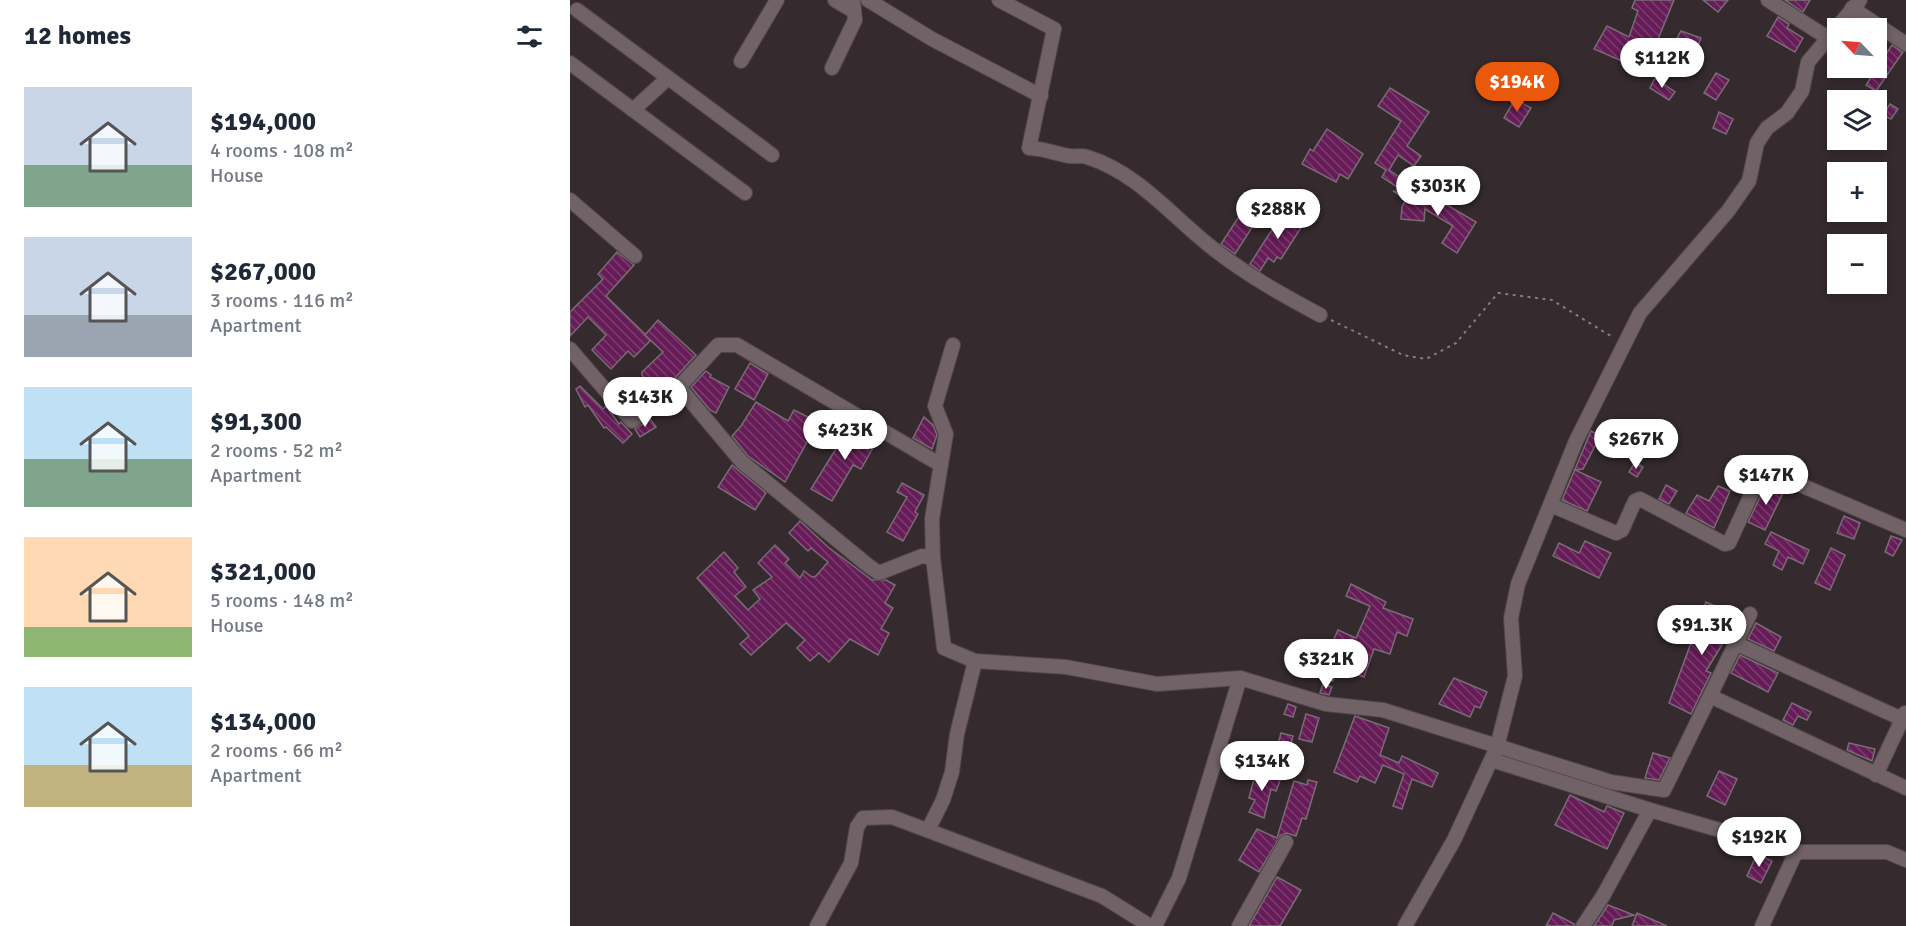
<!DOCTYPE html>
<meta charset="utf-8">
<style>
body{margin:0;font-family:Signika,sans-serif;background:#f6f6f7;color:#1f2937;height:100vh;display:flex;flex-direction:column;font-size:22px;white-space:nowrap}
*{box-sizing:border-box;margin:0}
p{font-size:20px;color:#747a83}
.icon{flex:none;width:33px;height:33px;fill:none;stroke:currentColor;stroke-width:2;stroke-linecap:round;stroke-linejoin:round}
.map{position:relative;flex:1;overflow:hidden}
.details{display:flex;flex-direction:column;background:#fff;width:570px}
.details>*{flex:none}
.needle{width:39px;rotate:295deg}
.tools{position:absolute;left:1257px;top:18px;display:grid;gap:12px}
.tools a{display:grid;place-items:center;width:60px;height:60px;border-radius:0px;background:#fff;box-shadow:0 3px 9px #0003;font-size:30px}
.price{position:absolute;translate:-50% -51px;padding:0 14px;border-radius:21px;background:#fff;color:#222;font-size:20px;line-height:39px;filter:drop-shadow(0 2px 3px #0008)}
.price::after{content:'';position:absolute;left:50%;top:36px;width:18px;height:14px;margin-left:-9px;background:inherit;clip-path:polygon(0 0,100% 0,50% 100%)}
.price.current{background:#ea580c;color:#fff}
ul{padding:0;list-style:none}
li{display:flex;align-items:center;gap:18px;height:150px;padding:0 24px}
li span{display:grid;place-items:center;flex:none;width:168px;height:120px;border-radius:0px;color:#555}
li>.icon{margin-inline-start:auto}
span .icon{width:72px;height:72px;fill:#fffc;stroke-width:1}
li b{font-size:26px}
h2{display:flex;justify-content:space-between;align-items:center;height:72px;padding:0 24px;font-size:26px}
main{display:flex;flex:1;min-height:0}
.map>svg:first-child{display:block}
</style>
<main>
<section class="details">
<h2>12 homes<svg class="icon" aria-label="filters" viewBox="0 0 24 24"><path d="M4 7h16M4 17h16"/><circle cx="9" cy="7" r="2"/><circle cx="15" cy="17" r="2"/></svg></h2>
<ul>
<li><span style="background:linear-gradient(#c9d6e8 65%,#7fa58c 0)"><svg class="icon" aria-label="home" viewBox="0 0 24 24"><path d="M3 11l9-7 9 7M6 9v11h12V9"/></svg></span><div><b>$194,000</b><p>4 rooms · 108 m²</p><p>House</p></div></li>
<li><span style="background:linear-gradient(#c9d6e8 65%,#9aa5b1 0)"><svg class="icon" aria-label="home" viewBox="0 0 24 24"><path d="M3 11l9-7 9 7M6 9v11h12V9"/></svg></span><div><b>$267,000</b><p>3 rooms · 116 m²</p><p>Apartment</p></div></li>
<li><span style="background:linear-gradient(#bfe0f5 60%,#7fa58c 0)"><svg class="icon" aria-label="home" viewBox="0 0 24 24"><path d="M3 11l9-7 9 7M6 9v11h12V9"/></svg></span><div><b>$91,300</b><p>2 rooms · 52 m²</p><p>Apartment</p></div></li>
<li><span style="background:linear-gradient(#ffd9b3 75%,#8fb573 0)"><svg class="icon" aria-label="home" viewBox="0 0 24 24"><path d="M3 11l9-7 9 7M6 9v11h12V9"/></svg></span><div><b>$321,000</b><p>5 rooms · 148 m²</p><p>House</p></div></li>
<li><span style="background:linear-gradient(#bfe0f5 65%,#c2b280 0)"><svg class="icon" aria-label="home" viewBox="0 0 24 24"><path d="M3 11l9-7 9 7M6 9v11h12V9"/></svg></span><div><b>$134,000</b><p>2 rooms · 66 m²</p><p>Apartment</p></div></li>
</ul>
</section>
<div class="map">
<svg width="1336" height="926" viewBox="0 0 1336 926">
<defs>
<pattern id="building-back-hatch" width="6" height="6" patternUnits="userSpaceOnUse" patternTransform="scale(1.5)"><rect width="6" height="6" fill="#661c57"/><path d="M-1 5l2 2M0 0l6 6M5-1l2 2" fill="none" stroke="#7c3c6f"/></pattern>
</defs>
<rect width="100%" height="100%" fill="#352a2d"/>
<!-- building -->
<g fill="url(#building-back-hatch)" stroke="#786d75" stroke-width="1.5">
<path d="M 1065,0 L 1104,0 L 1075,71 L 1024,49 L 1037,26 L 1059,37 L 1068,11 L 1062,8 Z"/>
<path d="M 1133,0 L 1158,0 L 1148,12 Z"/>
<path d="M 1215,0 L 1240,0 L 1233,12 Z"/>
<path d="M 1208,17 L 1219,24 L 1217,28 L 1233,38 L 1225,52 L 1197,36 Z"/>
<path d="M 1111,31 L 1131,38 L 1125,54 L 1101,49 Z"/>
<path d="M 1322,45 L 1333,52 L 1306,91 L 1296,85 Z"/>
<path d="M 1146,73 L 1159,80 L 1146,100 L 1134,93 Z"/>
<path d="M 1085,78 L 1105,92 L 1099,100 L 1080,88 Z"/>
<path d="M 820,88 L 859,112 L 837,146 L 851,156 L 844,166 L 828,155 L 819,170 L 835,181 L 830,189 L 812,177 L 816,170 L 805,163 L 831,121 L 808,106 Z"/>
<path d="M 945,99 L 961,108 L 949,127 L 934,118 Z"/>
<path d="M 1320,104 L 1328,109 L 1321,119 L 1313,115 Z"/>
<path d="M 1149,112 L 1163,119 L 1156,134 L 1143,128 Z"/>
<path d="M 757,129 L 793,154 L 778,179 L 770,174 L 766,182 L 732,164 L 740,149 L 743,151 Z"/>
<path d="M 823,191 L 860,195 L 906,222 L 887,253 L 872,243 L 883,226 L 855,209 L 854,221 L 831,219 L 832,207 L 836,199 Z"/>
<path d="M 685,192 L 699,201 L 665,254 L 651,244 Z"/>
<path d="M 714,211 L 734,223 L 711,259 L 707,257 L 704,262 L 698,258 L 690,271 L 680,264 Z"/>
<path d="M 47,252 L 64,265 L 36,296 L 81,340 L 64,357 L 58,351 L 41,369 L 22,350 L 36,335 L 18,317 L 0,336 L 0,312 L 33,279 L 28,274 Z"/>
<path d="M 88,320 L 126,355 L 103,380 L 87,392 L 72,375 L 72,372 L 93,352 L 75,335 Z"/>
<path d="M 180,363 L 198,374 L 184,400 L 165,389 Z"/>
<path d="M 136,371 L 141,375 L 140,377 L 159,387 L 146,413 L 140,410 L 121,387 Z"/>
<path d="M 10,386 L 33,409 L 36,406 L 49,424 L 51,422 L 62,434 L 53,443 L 36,427 L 34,428 L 18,405 L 15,407 L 6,389 Z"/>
<path d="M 186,402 L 218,421 L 224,410 L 248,422 L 215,482 L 178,456 L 162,436 L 171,426 Z"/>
<path d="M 354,417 L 363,425 L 367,435 L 362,449 L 343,438 Z"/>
<path d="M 80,419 L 86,427 L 70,437 L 65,429 Z"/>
<path d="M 282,423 L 308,439 L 291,469 L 283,465 L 262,501 L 241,489 Z"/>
<path d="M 1021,431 L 1030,436 L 1013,469 L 1005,470 L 1031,482 L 1017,511 L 992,500 Z"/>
<path d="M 1065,462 L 1073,467 L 1067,477 L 1059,472 Z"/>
<path d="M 162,465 L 196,493 L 185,510 L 148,487 Z"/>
<path d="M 332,483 L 354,495 L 345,512 L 348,514 L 333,541 L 317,532 L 337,497 L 327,492 Z"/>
<path d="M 1197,483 L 1214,491 L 1195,530 L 1178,522 Z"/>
<path d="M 1096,485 L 1107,491 L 1099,504 L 1089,499 Z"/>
<path d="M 1148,486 L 1160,491 L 1144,528 L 1116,513 L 1127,495 L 1139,501 Z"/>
<path d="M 1274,516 L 1290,523 L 1284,539 L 1267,533 Z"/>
<path d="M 230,521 L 258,547 L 302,580 L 316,580 L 325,585 L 315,603 L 323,608 L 311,629 L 319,633 L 308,655 L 280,639 L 259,662 L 249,653 L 240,661 L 227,648 L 235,640 L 216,623 L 181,655 L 170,644 L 179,636 L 127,578 L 154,552 L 168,568 L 164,572 L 176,587 L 165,596 L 178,610 L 190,599 L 183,590 L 202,577 L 188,563 L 205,545 L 219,559 L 215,563 L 230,578 L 234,571 L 242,577 L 246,576 L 258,562 L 241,548 L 238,551 L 219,533 Z"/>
<path d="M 1201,532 L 1239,550 L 1233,564 L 1218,557 L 1212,570 L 1203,565 L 1209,551 L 1195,544 Z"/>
<path d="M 1321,536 L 1332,540 L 1323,556 L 1315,552 Z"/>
<path d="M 1015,541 L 1041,553 L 1029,578 L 983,556 L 989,543 L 1009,553 Z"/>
<path d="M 1261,548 L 1275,555 L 1260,590 L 1245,583 Z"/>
<path d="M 781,584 L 816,602 L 813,608 L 843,619 L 837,636 L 827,632 L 820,654 L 804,649 L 794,677 L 768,668 L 763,681 L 752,677 L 756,665 L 753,664 L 768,630 L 786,638 L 800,606 L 776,596 Z"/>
<path d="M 1136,602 L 1169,617 L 1136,671 L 1141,673 L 1121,714 L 1099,703 Z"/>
<path d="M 1186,623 L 1211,637 L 1204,651 L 1178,639 Z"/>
<path d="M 1170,655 L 1208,673 L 1198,692 L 1161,673 Z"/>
<path d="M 884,678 L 917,692 L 910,708 L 905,706 L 900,717 L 869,704 Z"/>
<path d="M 753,684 L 762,687 L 759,695 L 750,693 Z"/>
<path d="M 1222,703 L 1241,712 L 1237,720 L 1228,716 L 1223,725 L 1213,720 Z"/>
<path d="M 718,704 L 726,707 L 723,717 L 714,714 Z"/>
<path d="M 736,714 L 749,718 L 742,742 L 729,739 Z"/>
<path d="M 785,716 L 819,728 L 810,755 L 829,763 L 832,756 L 868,773 L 862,787 L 842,779 L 832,809 L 823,806 L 834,774 L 813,765 L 805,783 L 790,776 L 787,782 L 764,772 Z"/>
<path d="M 711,733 L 723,736 L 719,751 L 707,748 Z"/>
<path d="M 1279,743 L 1305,749 L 1302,761 L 1277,750 Z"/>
<path d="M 1083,753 L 1100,758 L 1089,780 L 1075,778 Z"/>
<path d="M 686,771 L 711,778 L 706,791 L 701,789 L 694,818 L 679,812 L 685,800 L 679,798 Z"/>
<path d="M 1149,771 L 1167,779 L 1155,805 L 1137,796 Z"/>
<path d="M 738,780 L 747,782 L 736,819 L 732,818 L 726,836 L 717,833 L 711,835 L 689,872 L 669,860 L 687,829 L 707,838 L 724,781 L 737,785 Z"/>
<path d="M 1000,795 L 1034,812 L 1037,806 L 1054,813 L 1037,849 L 985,825 Z"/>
<path d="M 1187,854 L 1202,861 L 1191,883 L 1177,876 Z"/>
<path d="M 707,877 L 731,890 L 710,926 L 679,926 Z"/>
<path d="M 1038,905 L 1064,915 L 1044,920 L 1042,926 L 1024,926 Z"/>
<path d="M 983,913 L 1004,924 L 1004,926 L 976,926 Z"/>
<path d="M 1067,913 L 1097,926 L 1062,926 Z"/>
</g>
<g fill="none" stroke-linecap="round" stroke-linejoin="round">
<defs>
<g id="minor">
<path d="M 265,0 L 282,10"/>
<path d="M 298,0 L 362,39 L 471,96"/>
<path d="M 429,0 L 484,29 L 459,148 C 477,149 483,153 499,156 C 505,157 511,155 517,157 C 569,173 603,218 645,250 C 678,276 713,295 750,315"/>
<path d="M 1198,0 L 1258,38"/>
<path d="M 1282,8 L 1336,44"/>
<path d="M 7,10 L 202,155"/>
<path d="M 171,61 L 207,0"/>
<path d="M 0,63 L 175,193"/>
<path d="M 262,68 L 285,20 L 283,0"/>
<path d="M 63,110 L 98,78"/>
<path d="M 0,200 L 65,256"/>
<path d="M 383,345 L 365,406 L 376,434 L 362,519 L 363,558 L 374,648 L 405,661 L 496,667 L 587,684 L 670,678 L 756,704 L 813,710 L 1041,782 L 1094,790 L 1180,614"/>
<path d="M 0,349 L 62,421 L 109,387 L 172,462 L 300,567 L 309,573 L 352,556 L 363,558"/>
<path d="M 109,387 L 148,345 L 167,345 L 371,465"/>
<path d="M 981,505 L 1046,533 L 1052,530 L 1065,501 L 1070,499 L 1155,544 L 1159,543 L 1193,469 L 1336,530"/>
<path d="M 1165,643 L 1332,719"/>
<path d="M 1140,696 L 1336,788"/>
<path d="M 922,760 L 1080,810 L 1226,852 L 1317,852 L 1336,860"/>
<path d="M 1306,775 L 1335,713"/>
<path d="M 358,830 L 373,800 L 382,772 L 387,734 L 405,661"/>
<path d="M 247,926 L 281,863 L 287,827 L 293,818 L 322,817 L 532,896 L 580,926"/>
<path d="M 585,926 L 609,878 L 670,678"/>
<path d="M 669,926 L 716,842"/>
<path d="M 835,926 L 884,840 L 927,747 L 945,676 L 941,618 L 948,584 L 1006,441 L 1070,313 L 1158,211 L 1179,181 L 1187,143 L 1197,128 L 1217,113 L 1232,91 L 1238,62 L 1290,0"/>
<path d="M 1013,926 L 1033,896 L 1080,810"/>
<path d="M 1192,926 L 1226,852"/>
</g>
</defs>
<!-- minor casing -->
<use href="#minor" stroke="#514749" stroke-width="16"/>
<!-- path -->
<path stroke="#867c7f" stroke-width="2" stroke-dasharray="3 4.5" stroke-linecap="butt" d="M 761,320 L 833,355 L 856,359 L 886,343 L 928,293 L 982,300 L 1044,338"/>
<!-- minor -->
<use href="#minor" stroke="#706266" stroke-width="14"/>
</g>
</svg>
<div class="tools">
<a><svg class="needle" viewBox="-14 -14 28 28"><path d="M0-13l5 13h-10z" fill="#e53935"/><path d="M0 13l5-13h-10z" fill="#747a83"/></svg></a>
<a><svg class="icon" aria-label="layers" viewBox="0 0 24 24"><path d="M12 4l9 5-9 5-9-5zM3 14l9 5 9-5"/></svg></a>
<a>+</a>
<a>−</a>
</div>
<b class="price" style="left:1092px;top:89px">$112K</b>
<b class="price current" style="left:947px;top:113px">$194K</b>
<b class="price" style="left:868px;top:217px">$303K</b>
<b class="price" style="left:708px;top:240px">$288K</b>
<b class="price" style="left:75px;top:428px">$143K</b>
<b class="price" style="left:275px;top:461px">$423K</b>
<b class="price" style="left:1066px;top:470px">$267K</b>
<b class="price" style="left:1196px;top:506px">$147K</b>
<b class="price" style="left:1132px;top:656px">$91.3K</b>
<b class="price" style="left:756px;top:690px">$321K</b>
<b class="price" style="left:692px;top:792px">$134K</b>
<b class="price" style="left:1189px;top:868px">$192K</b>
</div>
</main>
